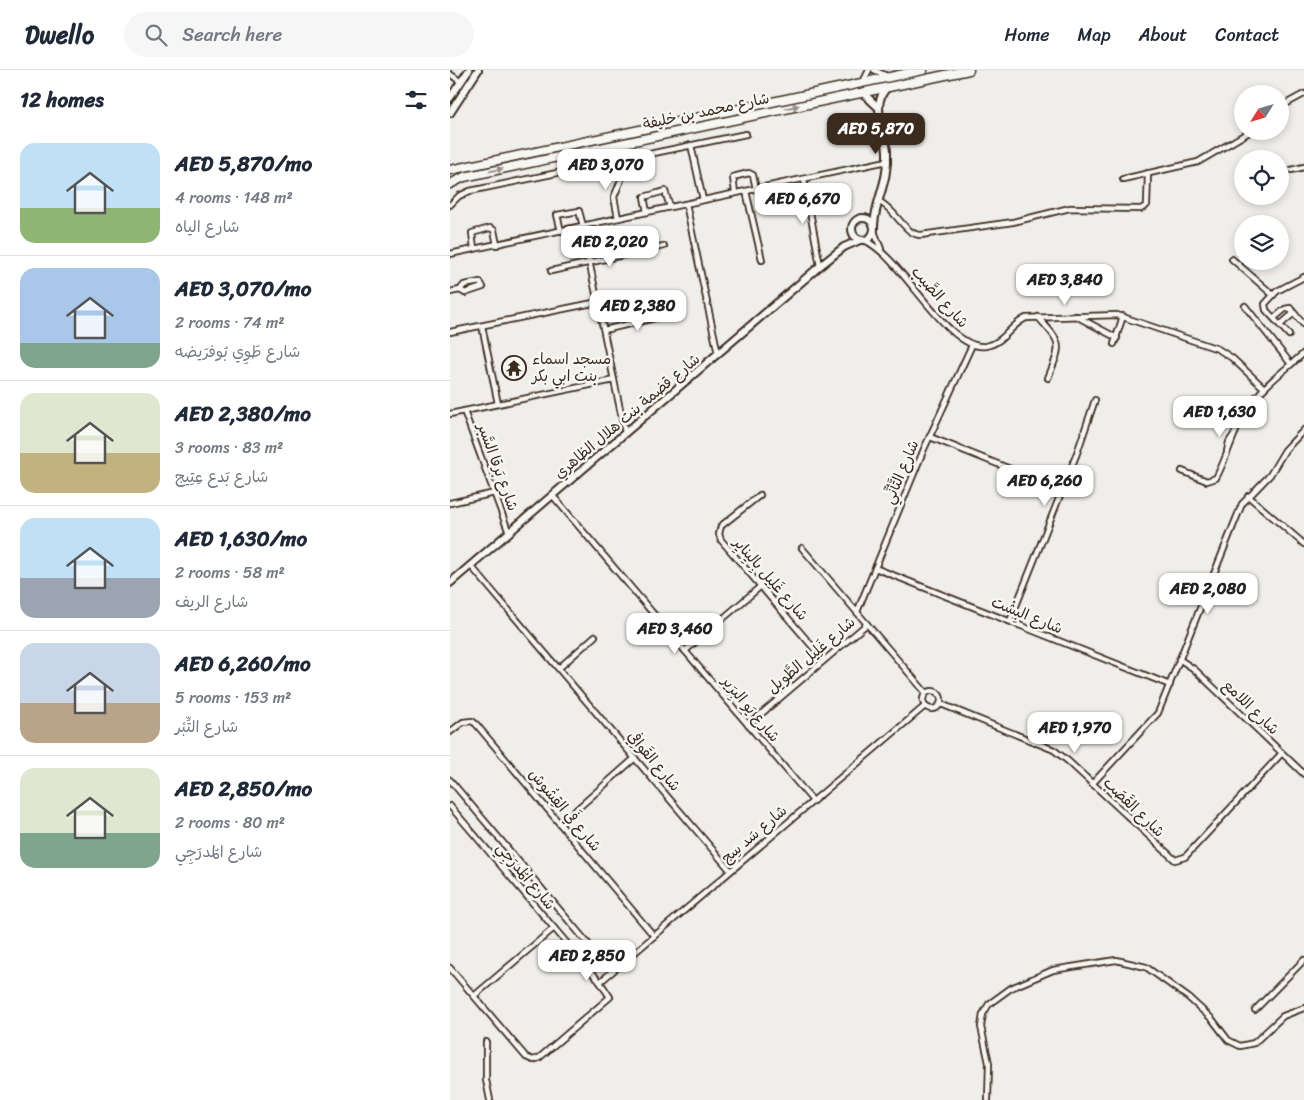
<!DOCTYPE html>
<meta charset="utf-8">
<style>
body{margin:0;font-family:Sriracha,"Playpen Sans Arabic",sans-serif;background:#f6f6f7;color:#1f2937;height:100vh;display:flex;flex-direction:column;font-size:19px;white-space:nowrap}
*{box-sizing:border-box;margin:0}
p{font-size:16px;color:#747a83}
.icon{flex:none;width:28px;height:28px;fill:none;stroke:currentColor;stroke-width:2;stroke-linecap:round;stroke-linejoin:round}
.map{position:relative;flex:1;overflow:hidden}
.panel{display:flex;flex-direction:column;background:#fff;width:450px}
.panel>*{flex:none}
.needle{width:32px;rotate:233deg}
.fabs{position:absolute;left:784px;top:15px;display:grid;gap:10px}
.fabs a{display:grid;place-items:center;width:55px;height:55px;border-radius:50%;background:#fff;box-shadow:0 2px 8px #0003;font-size:25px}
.price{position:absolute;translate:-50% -42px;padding:0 11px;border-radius:10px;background:#fff;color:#222;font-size:16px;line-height:32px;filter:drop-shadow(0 1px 2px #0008)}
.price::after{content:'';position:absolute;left:50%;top:30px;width:15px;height:11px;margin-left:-8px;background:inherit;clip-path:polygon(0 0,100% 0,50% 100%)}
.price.active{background:#3b2a1e;color:#fff}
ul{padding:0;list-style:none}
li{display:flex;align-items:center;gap:15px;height:125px;padding:0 20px}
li+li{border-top:1px solid #e0e1e3}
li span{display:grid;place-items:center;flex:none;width:140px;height:100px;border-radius:15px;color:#555}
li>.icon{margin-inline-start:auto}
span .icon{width:60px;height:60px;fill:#fffc;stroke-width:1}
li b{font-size:21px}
h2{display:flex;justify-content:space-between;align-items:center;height:60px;padding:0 20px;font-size:21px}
header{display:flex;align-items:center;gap:30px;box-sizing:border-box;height:70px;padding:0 25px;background:#fff;border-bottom:1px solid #e0e1e3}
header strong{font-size:24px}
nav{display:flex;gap:28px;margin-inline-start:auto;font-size:18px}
.search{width:350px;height:45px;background:#f6f6f7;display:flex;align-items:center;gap:12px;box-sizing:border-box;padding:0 18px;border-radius:28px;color:#747a83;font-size:19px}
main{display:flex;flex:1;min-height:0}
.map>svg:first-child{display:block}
</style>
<header>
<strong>Dwello</strong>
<div class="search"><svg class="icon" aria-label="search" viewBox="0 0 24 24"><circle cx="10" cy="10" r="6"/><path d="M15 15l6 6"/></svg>Search here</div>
<nav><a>Home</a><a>Map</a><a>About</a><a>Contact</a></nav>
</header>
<main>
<section class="panel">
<h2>12 homes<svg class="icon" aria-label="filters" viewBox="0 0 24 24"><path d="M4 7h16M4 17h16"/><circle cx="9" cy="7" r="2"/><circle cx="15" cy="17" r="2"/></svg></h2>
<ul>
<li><span style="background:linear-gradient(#bfe0f5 65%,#8fb573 0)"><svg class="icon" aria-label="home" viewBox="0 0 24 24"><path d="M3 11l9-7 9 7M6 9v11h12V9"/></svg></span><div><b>AED 5,870/mo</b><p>4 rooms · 148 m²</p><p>شارع الياه</p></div></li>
<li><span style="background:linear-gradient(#a9c7e8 75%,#7fa58c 0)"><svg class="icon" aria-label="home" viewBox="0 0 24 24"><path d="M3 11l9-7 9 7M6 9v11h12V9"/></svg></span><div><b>AED 3,070/mo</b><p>2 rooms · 74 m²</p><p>شارع طَوِي بُوفرَيضه</p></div></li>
<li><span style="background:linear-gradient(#dfe7d0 60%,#c2b280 0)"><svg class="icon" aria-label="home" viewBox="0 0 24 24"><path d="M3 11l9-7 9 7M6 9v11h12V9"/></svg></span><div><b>AED 2,380/mo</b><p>3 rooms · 83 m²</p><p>شارع بَدع عِتِيج</p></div></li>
<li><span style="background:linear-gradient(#bfe0f5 60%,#9aa5b1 0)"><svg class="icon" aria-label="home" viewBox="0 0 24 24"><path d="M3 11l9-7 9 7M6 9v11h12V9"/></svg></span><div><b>AED 1,630/mo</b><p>2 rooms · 58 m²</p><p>شارع الريف</p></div></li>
<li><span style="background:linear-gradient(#c9d6e8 60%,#b9a48a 0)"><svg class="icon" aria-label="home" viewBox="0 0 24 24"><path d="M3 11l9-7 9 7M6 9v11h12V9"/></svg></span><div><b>AED 6,260/mo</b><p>5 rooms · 153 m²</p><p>شارع التِّبْر</p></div></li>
<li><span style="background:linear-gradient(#dfe7d0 65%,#7fa58c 0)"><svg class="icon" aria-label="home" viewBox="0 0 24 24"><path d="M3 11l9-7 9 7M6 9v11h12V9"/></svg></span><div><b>AED 2,850/mo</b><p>2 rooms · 80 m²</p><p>شارع المُدرَجِي</p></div></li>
</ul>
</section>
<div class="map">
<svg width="854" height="1030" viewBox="0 0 854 1030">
<rect width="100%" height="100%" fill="#efeeea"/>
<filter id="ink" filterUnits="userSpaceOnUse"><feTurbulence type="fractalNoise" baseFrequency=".02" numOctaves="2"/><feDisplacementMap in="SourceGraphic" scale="10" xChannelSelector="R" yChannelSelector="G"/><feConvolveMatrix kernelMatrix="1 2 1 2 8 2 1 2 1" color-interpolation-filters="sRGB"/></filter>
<g filter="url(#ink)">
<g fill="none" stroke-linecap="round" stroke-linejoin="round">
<defs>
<g id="street">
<path d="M 424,0 L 437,6"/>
<path d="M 0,4 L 11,12"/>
<path d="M 413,12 L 419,0"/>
<path d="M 830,37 L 854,24"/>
<path d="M 241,75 L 253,130"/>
<path d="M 154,78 L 162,82 L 166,89"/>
<path d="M 841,100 L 854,97"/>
<path d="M 354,109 L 370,196"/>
<path d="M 673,109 L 748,92 L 801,61"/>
<path d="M 296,121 L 312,190"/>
<path d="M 285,123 L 283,107 L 299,103 L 303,105 L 306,119"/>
<path d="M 430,132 C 446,140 455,165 471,165 L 563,152 L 620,138 L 691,139 L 697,135 L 698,103"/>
<path d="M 236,134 L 268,284"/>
<path d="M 0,135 L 9,126 L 20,121 L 296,64"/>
<path d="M 197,142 L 194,127 L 215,121 L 220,137"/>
<path d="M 168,148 L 164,127 L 171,110 L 167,86 L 173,74"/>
<path d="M 132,157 L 175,363"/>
<path d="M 111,161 L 107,145 L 129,141 L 133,156"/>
<path d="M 424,161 L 431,179"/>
<path d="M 414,170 C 452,186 497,282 536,276 C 554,273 560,255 576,248 L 667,245 L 768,279 L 782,288 L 814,318"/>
<path d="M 24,179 L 22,163 L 40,158 L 44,160 L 47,175"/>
<path d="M 0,184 L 437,91"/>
<path d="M 782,189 L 823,225"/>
<path d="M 101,201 L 214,176"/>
<path d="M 30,212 L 33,217 L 15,223 L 10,220 L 14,215 Z"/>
<path d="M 0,222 L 10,220"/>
<path d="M 795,236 L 841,294"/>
<path d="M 626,246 L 667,268"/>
<path d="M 588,247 C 613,275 612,273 598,308"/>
<path d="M 824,248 L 835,239 L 840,238 L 854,255"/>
<path d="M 830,255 L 844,243"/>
<path d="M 32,256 L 48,334"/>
<path d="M 154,260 L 218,245"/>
<path d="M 0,262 L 148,232"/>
<path d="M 839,265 L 816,240 L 815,234 L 827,221 L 854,207"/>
<path d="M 664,274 L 673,246"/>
<path d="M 14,341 L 59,463"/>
<path d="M 0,344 L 164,310"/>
<path d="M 480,367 L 613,420"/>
<path d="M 777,381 L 779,372 L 785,363"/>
<path d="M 732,401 L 757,411 L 766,408 C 778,386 783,361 796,341 C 811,317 834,301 854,283"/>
<path d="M 310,425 L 271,456 L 269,464 L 271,470 L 374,590"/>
<path d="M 103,426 L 363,731"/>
<path d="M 798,426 L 854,474"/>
<path d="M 0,433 L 45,423"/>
<path d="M 352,478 L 476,623"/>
<path d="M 21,496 L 280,800"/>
<path d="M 425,498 L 720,615"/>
<path d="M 407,542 L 474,379 L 522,275"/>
<path d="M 560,551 L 627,383 L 645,330"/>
<path d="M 235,581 L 311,516"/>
<path d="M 729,589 L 744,599 L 854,704"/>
<path d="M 109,598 L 145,566"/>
<circle cx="482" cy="630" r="9"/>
<path d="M 491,634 L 604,680 L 618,691 L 725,790 L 735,787 L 832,683"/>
<path d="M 298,655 L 417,554"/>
<path d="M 0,662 L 13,652 L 22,651 L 26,654 L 204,866"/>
<path d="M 0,710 L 162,902"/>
<path d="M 642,714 L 708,643 L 792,434 L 820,405 L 835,380 L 854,360"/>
<path d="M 0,736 L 150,912 L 160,927 L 89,988 L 83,990 L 76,987 L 0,898"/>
<path d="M 110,754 L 185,688"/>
<path d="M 150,912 L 475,636"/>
<path d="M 24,926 L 104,858"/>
<path d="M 805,940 L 854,890"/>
<path d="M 36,972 L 36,1010 L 40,1030"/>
<path d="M 538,1030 L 539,993 L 531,957 L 533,944 L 539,934 L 561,918 L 603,900 L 666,890 L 696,897 L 739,928 L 762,949 L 778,970 L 790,976 L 804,973 L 833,946 L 854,938"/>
</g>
<g id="secondary">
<path d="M 412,22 L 429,38"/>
<path d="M 0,28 L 19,0"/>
<path d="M 0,43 L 28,0"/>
<circle cx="413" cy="159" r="11"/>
<path d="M 424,156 C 425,129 439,113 437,81 C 435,61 419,32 439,16"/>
<path d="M 0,513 L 370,196 L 394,177 L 410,170"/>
</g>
<g id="highway">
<path d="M 0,100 L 473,0"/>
<path d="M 0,114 L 14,107 L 519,0"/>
</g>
</defs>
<!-- street casing -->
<use href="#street" stroke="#3b2a1e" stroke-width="8"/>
<!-- secondary casing -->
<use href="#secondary" stroke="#3b2a1e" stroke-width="10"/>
<!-- highway casing -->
<use href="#highway" stroke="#3b2a1e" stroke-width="11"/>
<!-- street -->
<use href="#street" stroke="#f6f6f2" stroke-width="4.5"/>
<!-- secondary -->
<use href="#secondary" stroke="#f6f6f2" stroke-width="6"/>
<!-- highway -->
<use href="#highway" stroke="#f6f6f2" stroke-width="8"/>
</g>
<!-- one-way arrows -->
<defs><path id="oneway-solid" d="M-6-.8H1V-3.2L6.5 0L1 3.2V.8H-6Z" transform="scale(1.25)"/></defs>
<g fill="#989088">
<use href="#oneway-solid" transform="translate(342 37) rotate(-12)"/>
<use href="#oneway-solid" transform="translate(46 100) rotate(-12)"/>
</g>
</g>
<!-- icons -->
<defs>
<symbol id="temple-ring" viewBox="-11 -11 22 22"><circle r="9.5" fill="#f6f6f2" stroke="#3b2a1e" stroke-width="1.5"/><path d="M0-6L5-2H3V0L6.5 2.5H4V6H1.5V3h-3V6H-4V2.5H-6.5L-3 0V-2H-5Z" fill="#3b2a1e"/></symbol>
</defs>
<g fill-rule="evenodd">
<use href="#temple-ring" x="50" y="284" width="28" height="28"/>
</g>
<g text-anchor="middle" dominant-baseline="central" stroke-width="5" stroke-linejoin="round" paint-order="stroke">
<!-- street labels -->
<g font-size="15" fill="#3b2a1e" stroke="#f6f6f2">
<text transform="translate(256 41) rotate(-12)">شارع محمد بن خليفة</text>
<text transform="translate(490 227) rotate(48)">شارع الصَّيب</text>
<text transform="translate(177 346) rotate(-40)">شارع قضمة بنت هلال الظاهري</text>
<text transform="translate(48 397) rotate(70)">شارع بَرقا السَّبر</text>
<text transform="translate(451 402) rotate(-67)">شارع التَّأنِّي</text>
<text transform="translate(321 509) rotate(49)">شارع غَلِيل بِاليِنايِر</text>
<text transform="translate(577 545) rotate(22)">شارع البِشْت</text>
<text transform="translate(361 585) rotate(-40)">شارع غَلِيل الطَّويل</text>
<text transform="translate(801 637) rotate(44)">شارع اللامع</text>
<text transform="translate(301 639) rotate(50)">شارع يَو البِرَير</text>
<text transform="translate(204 691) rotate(50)">شارع القَوافِي</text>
<text transform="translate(684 737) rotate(44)">شارع القَصَب</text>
<text transform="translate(115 740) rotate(50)">شارع فَي القِشُوش</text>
<text transform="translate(304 764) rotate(-40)">شارع سَد سِج</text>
<text transform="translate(76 806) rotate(50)">شارع المُدرَجِي</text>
</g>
<!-- poi labels -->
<g font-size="15" fill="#3b2a1e" stroke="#f6f6f2" text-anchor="start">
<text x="82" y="289">مسجد اسماء<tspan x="82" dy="17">بنت ابي بكر</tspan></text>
</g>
</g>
</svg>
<div class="fabs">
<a><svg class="needle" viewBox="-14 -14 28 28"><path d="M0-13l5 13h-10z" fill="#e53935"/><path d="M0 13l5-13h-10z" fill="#747a83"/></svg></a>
<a><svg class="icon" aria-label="locate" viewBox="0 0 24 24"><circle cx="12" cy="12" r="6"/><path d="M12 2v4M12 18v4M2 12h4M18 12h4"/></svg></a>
<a><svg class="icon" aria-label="layers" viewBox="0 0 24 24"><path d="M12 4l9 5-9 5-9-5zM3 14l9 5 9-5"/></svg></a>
</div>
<b class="price active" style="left:426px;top:85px">AED 5,870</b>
<b class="price" style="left:156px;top:121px">AED 3,070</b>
<b class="price" style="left:353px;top:155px">AED 6,670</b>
<b class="price" style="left:160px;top:198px">AED 2,020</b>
<b class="price" style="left:615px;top:236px">AED 3,840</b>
<b class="price" style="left:188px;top:262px">AED 2,380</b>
<b class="price" style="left:770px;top:368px">AED 1,630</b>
<b class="price" style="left:595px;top:437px">AED 6,260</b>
<b class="price" style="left:758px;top:545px">AED 2,080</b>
<b class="price" style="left:225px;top:585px">AED 3,460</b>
<b class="price" style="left:625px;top:684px">AED 1,970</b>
<b class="price" style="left:137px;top:912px">AED 2,850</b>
</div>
</main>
